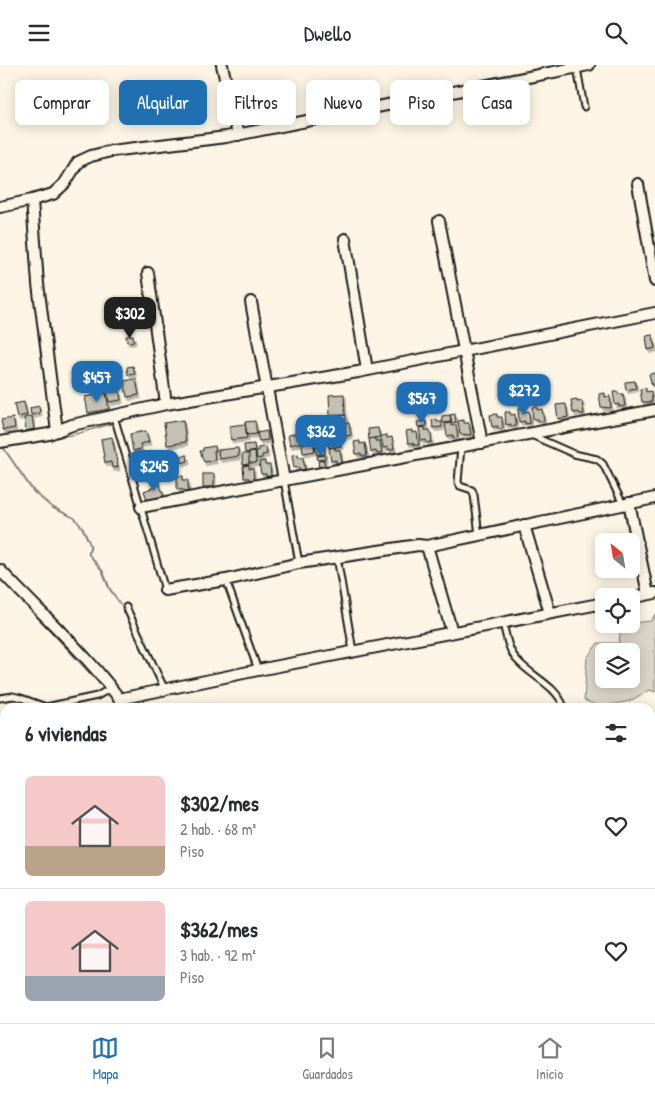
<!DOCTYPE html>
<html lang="es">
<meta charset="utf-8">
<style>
body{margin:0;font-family:"Patrick Hand",sans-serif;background:#f7f7f7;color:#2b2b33;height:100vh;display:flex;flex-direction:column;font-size:19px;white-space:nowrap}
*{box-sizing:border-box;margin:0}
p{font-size:16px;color:#7c7c81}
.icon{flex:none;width:28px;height:28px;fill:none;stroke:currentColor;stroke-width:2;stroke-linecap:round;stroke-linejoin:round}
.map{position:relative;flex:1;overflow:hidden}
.details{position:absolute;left:0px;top:638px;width:655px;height:321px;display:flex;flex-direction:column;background:#fff;border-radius:15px 15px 0 0;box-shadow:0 2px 12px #0003}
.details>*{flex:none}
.hud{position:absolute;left:15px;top:15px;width:625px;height:45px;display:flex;gap:10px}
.needle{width:32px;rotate:330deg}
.controls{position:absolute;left:595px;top:468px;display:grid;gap:10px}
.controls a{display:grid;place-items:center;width:45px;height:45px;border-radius:8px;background:#fff;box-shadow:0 2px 12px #0003;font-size:25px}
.price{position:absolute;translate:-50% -42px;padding:0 11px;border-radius:10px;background:#1f6fb2;color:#fff;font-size:16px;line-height:32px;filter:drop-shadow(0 1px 2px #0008)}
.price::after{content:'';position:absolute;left:50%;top:30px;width:15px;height:11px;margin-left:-8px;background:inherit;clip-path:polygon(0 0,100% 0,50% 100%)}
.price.current{background:#222;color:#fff}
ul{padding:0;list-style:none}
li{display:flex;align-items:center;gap:15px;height:125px;padding:0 25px}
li+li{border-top:1px solid #e1e1e2}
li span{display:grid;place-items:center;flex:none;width:140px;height:100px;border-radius:8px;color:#555}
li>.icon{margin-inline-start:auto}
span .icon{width:60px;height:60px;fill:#fffc;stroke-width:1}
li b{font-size:21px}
h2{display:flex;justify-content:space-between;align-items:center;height:60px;padding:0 25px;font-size:21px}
.chip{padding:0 18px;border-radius:8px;background:#fff;box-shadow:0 2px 12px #0003;font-size:18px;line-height:45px}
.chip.current{background:#1f6fb2;color:#fff}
header{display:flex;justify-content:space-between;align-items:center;height:65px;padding:0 25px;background:#fff;font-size:22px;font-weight:600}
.tab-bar{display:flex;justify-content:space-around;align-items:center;height:70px;border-top:1px solid #e1e1e2;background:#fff;font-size:14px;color:#7c7c81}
.tab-bar a{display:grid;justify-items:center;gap:2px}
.tab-bar .current{color:#1f6fb2}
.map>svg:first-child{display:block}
</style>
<header><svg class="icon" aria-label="menu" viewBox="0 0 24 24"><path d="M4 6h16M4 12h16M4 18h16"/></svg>Dwello<svg class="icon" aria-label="search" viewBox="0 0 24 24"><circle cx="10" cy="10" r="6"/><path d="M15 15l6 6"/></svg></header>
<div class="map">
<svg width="655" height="958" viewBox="0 0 655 958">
<defs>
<filter id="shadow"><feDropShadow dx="2" dy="3.5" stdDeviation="0" flood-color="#0004"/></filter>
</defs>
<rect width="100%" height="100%" fill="#fcf5e5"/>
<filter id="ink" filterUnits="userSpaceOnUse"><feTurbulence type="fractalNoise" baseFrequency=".02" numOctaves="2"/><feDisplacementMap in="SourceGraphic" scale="10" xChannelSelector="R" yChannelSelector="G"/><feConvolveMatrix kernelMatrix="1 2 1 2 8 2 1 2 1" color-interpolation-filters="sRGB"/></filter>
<g filter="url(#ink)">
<!-- green -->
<g fill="#dbd5c8" stroke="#7c7872" fill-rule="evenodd">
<path d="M 655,549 L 655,627 L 649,625 L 630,636 L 600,642 L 584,635 L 587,593 L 598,578 L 619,578 L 621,559 L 651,556 ZM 604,586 L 631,586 L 631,614 L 604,614 Z"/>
<path d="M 653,943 L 655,943 L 655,958 L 636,958 L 638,954 L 650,954 L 650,944 Z"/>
</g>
<!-- water -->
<g fill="#b0aba1" stroke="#75726c">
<path d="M 111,359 L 76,369 L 4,383 L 34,426 L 53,442 L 75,453 L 83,463 L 91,481 L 89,489 L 103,506 L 110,523 L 121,540 L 109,524 L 102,506 L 88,489 L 90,480 L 82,463 L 74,453 L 52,443 L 33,427 L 3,383 L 0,383 L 76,369 Z"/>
<path d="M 0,512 L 61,574 L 102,622 Z"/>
</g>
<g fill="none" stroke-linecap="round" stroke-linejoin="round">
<!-- stream -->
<path stroke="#75726c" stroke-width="2.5" d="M 498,958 L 509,956 L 513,958"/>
</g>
<!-- building -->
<g fill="#c4c0b3" stroke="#1c1c1c" filter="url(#shadow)">
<path d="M 133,270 L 134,276 L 127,277 L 126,271 Z"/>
<path d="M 653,270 L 655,283 L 648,285 L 646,271 Z"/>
<path d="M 133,301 L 135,309 L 128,310 L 127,302 Z"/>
<path d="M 655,308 L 655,321 L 652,321 L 649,309 Z"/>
<path d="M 136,314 L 139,330 L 127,332 L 124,316 Z"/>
<path d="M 635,316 L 636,323 L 626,325 L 625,317 Z"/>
<path d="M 119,323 L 121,335 L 109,337 L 107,325 Z"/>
<path d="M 646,323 L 646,327 L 651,326 L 652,337 L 642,337 L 640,324 Z"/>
<path d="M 613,327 L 618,327 L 618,329 L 623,329 L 625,341 L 619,342 L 619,339 L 615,340 Z"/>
<path d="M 106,328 L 109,344 L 88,348 L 85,332 Z"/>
<path d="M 605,328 L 605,332 L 610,331 L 611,343 L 601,342 L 599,329 Z"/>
<path d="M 344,329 L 345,350 L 330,351 L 329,330 Z"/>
<path d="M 577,334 L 577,337 L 582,336 L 584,349 L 580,349 L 579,347 L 573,348 L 571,335 Z"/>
<path d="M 24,337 L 27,350 L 17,352 L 14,339 Z"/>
<path d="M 566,339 L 568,352 L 558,354 L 556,340 Z"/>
<path d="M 39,341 L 40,348 L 31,350 L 30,343 Z"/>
<path d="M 537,341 L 537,345 L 542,344 L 544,356 L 539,356 L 538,354 L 533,354 L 532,342 Z"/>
<path d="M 518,344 L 523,344 L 523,347 L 529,346 L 530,358 L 525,359 L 525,356 L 519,357 Z"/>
<path d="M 505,347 L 510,347 L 511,350 L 515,349 L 516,361 L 511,362 L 511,359 L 506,360 Z"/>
<path d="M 455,349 L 456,357 L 452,358 L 450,350 Z"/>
<path d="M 497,349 L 497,352 L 502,352 L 503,363 L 498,364 L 498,361 L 492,362 L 490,350 Z"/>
<path d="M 346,350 L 346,355 L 340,356 L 340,351 Z"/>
<path d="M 450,350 L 451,357 L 443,358 L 442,351 Z"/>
<path d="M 32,351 L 34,364 L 26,366 L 24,353 Z"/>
<path d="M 13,353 L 15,363 L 3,365 L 1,355 Z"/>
<path d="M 437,354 L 437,357 L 442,357 L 442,362 L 433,363 L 432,355 Z"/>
<path d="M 183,355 L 186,377 L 167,380 L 164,358 Z"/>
<path d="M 464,355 L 464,358 L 469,358 L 471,370 L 460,369 L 458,356 Z"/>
<path d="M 255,356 L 257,369 L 247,370 L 245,357 Z"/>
<path d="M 426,356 L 427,361 L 418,362 L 417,357 Z"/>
<path d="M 349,358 L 351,370 L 341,372 L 339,359 Z"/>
<path d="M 451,358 L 452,361 L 456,360 L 458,372 L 453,373 L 453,370 L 447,371 L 445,359 Z"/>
<path d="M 245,359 L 247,373 L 231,375 L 229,361 Z"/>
<path d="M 425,362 L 425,365 L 430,365 L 432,377 L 427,378 L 426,375 L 421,376 L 419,363 Z"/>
<path d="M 378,363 L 380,372 L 369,374 L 368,364 Z"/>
<path d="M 412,365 L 412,368 L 417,367 L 419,380 L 414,380 L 413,378 L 408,378 L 406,366 Z"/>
<path d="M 146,366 L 149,377 L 140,379 L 141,384 L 133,386 L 130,369 Z"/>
<path d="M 267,366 L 268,375 L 259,376 L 257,368 Z"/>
<path d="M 332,367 L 333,373 L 339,372 L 341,381 L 329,383 L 327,368 Z"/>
<path d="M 299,368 L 302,377 L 290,380 L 288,370 Z"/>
<path d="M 387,370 L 387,373 L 392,372 L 394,384 L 389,385 L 388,382 L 383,383 L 381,371 Z"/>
<path d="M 112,372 L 118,402 L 112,403 L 111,397 L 105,398 L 101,374 Z"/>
<path d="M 375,373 L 375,376 L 380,376 L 382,388 L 377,389 L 376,386 L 371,387 L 369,374 Z"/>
<path d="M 360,376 L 360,379 L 365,378 L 367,391 L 362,391 L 361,389 L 356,389 L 354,377 Z"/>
<path d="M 313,377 L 315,386 L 303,388 L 302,379 Z"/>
<path d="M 254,379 L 255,386 L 245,388 L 244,380 Z"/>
<path d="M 324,380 L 325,389 L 317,390 L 315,381 Z"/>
<path d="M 215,381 L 216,386 L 214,386 L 215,395 L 204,397 L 200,386 L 203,386 L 203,383 Z"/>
<path d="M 266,382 L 267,389 L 262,390 L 262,393 L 257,394 L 256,386 L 258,386 L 258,383 Z"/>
<path d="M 335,382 L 335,385 L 340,385 L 342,397 L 336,398 L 336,395 L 331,396 L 329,383 Z"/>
<path d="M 238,383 L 239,391 L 219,394 L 218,385 Z"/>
<path d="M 163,386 L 164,394 L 151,396 L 150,387 Z"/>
<path d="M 255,387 L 256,398 L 249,398 L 248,388 Z"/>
<path d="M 242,389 L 249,389 L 249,399 L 243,400 Z"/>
<path d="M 298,389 L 298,392 L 303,392 L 305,404 L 300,405 L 299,402 L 294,403 L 292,390 Z"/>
<path d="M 187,390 L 188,396 L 182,398 L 181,391 Z"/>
<path d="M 325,390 L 325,394 L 318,395 L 317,391 Z"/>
<path d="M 324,395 L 325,402 L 319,403 L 318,396 Z"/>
<path d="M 265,396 L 265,400 L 270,400 L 271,411 L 267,412 L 266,409 L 261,409 L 259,397 Z"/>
<path d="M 249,400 L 249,404 L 253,403 L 254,415 L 249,415 L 249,413 L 244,413 L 243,401 Z"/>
<rect x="203" y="409" width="11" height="13"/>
<path d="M 177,411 L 183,411 L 183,415 L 188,415 L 188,426 L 177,424 Z"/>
<path d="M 157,413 L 164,431 L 148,437 L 144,426 L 154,422 L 152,415 Z"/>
<path d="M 655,730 L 655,741 L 650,742 L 650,731 Z"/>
</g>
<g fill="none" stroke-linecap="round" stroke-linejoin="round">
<defs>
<g id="lane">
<path d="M 577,3 L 584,42"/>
<path d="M 114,351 L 165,525"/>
<path d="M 531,370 L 574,389 L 597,394 L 603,399 L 623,439"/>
<path d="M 461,382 L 458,417 L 460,421 L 472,425 L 474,430 L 479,470"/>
<path d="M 284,415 L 299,498"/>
<path d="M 337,492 L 353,586"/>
<path d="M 226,515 L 258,605"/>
<path d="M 126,542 L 165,625"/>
<path d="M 503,558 C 506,570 508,585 517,595 C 532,612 556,620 564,642"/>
<path d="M 0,633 L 13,631 L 21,633 L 46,642 L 97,631 L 111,623"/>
<path d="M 0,742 L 5,741"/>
<path d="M 0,775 L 5,825"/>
<path d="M 650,841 L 655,863"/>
<path d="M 12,956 L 101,954"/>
</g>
<g id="street">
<path d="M 222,0 L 238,70"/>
<path d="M 638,119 L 655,216"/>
<path d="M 32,135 L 38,219 L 57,366"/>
<path d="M 0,142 L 32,135 L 53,129 L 65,118 L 78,97 L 91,91 L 111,86 L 226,72 L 589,0"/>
<path d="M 439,156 L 482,378"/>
<path d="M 345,174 L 367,305"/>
<path d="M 148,208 L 166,339"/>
<path d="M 251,237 L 284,415"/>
<path d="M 0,377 L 49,369 L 72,360 L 166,339 L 358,307 L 655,248"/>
<path d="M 629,438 L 648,529"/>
<path d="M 141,442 L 655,345"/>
<path d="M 524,460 L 550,548"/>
<path d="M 427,481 L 452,567"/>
<path d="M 0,505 C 40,548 92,593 125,642"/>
<path d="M 165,525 L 226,515 L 299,498 L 418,480 L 427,481 L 655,433"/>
<path d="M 631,533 L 655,528"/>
<path d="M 119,634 L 258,605 L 604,538"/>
<path d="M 653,676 L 655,685"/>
<path d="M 650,765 L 655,764"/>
<path d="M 650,775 L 655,774"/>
<path d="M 0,846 L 5,846"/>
<path d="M 650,864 L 655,863"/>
<path d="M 12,954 L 12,958"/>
<path d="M 179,954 L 180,958"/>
<path d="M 274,958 L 275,954"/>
</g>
</defs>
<!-- lane casing -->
<use href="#lane" stroke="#1c1c1c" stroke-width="9"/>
<!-- street casing -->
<use href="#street" stroke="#1c1c1c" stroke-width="14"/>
<!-- lane -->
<use href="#lane" stroke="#fcf5e5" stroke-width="5"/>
<!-- street -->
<use href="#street" stroke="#fcf5e5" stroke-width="10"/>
</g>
</g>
</svg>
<div class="controls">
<a><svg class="needle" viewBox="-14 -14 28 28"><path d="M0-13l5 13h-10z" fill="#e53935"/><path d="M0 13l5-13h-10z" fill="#7c7c81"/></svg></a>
<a><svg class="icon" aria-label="locate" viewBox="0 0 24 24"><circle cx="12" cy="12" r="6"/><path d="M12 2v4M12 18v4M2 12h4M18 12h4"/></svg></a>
<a><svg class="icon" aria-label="layers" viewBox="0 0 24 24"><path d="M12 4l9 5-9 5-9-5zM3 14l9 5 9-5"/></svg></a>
</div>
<b class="price current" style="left:130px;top:274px">$302</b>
<b class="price" style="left:97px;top:338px">$457</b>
<b class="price" style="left:524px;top:351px">$272</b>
<b class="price" style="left:422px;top:359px">$567</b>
<b class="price" style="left:321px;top:392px">$362</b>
<b class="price" style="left:154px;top:427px">$245</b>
<div class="hud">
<a class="chip">Comprar</a>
<a class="chip current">Alquilar</a>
<a class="chip">Filtros</a>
<a class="chip">Nuevo</a>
<a class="chip">Piso</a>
<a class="chip">Casa</a>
</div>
<section class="details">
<h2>6 viviendas<svg class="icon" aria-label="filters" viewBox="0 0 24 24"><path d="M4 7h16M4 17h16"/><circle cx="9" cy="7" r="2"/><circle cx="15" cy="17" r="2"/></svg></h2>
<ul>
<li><span style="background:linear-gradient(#f6c9c9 70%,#b9a48a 0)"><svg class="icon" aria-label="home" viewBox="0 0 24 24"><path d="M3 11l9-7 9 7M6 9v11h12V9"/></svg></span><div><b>$302/mes</b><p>2 hab. · 68 m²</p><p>Piso</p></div><svg class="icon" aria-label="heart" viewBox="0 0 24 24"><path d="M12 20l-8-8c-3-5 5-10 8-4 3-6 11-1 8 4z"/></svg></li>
<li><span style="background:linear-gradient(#f6c9c9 75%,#9aa5b1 0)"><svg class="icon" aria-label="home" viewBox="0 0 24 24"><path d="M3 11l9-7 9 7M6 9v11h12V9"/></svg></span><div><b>$362/mes</b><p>3 hab. · 92 m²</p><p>Piso</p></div><svg class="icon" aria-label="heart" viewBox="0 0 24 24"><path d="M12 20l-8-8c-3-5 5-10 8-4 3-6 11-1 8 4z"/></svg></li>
</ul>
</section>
</div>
<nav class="tab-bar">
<a class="current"><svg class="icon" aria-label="map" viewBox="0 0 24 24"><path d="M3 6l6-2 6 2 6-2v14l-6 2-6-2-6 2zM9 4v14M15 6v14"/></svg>Mapa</a>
<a><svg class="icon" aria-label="saved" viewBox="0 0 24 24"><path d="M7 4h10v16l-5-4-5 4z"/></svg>Guardados</a>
<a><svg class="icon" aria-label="home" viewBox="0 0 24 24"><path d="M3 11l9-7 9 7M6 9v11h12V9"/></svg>Inicio</a>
</nav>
